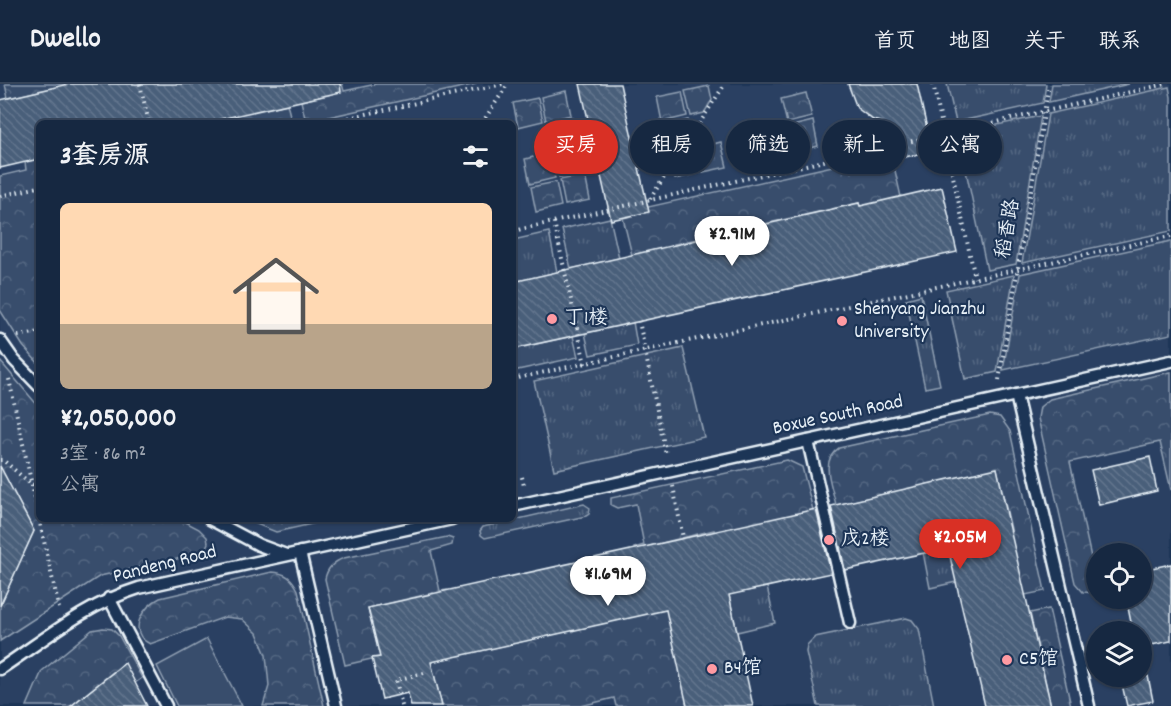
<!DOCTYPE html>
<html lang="zh">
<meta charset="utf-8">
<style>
body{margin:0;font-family:Dekko,"LXGW WenKai TC",sans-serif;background:#23344c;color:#f1f3f6;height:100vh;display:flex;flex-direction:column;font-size:22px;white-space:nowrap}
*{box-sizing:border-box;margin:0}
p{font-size:20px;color:#9ea6b1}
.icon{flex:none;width:33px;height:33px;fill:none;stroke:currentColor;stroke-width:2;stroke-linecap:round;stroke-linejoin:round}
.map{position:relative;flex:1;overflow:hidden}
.details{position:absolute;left:36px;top:36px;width:480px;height:402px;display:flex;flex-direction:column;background:#162841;border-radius:9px;box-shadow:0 2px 4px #0004,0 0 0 2px #35445a}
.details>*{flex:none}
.hud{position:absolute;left:534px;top:36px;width:546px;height:54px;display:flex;gap:12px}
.fabs{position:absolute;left:1086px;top:459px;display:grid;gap:12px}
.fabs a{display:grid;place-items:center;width:66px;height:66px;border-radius:50%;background:#162841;box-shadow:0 2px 4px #0004,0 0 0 2px #35445a;font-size:30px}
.price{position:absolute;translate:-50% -51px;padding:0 14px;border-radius:21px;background:#fff;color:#222;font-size:20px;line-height:39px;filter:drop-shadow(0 2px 3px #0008)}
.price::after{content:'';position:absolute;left:50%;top:36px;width:18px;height:14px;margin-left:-9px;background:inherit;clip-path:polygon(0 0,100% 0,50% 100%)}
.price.selected{background:#d93025;color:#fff}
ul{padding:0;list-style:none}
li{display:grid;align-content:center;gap:12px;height:318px;padding:0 24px}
li span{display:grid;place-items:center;height:186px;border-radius:9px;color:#555}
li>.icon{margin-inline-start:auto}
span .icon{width:108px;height:108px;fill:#fffc;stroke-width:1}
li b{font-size:26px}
h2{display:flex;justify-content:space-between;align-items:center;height:72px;padding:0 24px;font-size:26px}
.tag{padding:0 21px;border-radius:27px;background:#162841;box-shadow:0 2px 4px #0004,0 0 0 2px #35445a;font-size:21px;line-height:54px}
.tag.selected{background:#d93025;color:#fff}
header{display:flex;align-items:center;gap:36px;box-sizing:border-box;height:84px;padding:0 30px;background:#162841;border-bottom:2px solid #35445a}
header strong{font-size:28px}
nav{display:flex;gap:33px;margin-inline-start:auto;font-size:21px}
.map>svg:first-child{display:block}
</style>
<header>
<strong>Dwello</strong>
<nav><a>首页</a><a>地图</a><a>关于</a><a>联系</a></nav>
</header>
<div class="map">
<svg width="1171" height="622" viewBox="0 0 1171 622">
<defs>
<pattern id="grass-tufts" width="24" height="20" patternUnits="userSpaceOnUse" patternTransform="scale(1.5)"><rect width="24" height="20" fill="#374d6c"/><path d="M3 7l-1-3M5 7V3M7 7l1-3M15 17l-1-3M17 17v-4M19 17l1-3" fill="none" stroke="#546782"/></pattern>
<pattern id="forest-crowns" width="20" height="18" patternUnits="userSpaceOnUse" patternTransform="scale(1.5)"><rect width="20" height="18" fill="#374d6c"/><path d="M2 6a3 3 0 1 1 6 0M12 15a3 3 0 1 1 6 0" fill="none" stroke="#546782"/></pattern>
<pattern id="building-back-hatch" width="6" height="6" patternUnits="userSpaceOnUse" patternTransform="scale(1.5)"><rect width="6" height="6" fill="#495e7a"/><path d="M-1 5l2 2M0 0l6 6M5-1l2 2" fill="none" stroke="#63768e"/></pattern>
</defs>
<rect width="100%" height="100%" fill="#1d3557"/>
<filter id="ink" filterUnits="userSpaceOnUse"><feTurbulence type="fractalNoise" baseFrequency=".0167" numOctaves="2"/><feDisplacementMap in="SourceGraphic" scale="12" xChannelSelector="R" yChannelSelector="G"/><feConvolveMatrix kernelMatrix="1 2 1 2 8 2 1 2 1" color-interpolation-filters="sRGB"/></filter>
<g filter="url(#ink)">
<!-- built -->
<path fill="#2a4162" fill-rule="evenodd" d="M 0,0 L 1171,0 L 1171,622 L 0,622 ZM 39,39 L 513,39 L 513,435 L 39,435 ZM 1096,470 L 1142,470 L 1142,514 L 1096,514 ZM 1096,548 L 1142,548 L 1142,592 L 1096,592 Z"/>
<!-- grass -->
<g fill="url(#grass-tufts)" stroke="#909fb2" stroke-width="1.5">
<path d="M 947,0 L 1046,0 L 1043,19 L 956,38 Z"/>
<path d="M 1052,0 L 1129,0 L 1049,18 Z"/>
<path d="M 1169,3 L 1171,13 L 1171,147 L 1022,179 L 1048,30 Z"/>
<path d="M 1041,32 L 1016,180 L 987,186 L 958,49 Z"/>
<path d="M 610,134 L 619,174 L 571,185 L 562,145 Z"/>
<path d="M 549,148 L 557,188 L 513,198 L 513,156 Z"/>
<path d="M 1171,157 L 1171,250 L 1003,286 L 1020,190 Z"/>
<path d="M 1014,191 L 997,288 L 965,295 L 946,206 Z"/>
<path d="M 921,211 L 940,301 L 925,304 L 906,215 Z"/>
<path d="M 633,238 L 637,261 L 590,271 L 585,249 Z"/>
<path d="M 573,252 L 578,273 L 513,287 L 513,265 Z"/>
<path d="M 683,264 L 704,353 L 554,386 L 534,297 Z"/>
<path d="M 584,420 L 590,424 L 589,430 L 586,432 L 485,454 L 481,451 L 480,447 L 483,443 Z"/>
<path d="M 972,458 L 956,498 L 930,504 L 923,468 Z"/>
<path d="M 736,483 L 741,508 L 767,503 L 775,539 L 737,548 L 729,511 Z"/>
<path d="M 906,534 L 912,536 L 919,545 L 934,622 L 818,622 L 806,568 L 807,561 L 815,553 Z"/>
</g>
<!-- forest -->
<g fill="url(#forest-crowns)" stroke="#909fb2" stroke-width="1.5">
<path d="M 5,0 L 69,0 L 8,14 Z"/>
<path d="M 251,0 L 259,0 L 265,25 L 287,20 L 292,39 L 203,39 Z"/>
<path d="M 327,0 L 342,0 L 344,7 L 376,0 L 476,0 L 306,38 L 301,17 L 329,11 Z"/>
<path d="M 709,2 L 712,16 L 704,29 L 691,32 L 685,7 Z"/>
<path d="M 566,7 L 571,31 L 546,37 L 541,13 Z"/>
<path d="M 682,8 L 687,32 L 662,38 L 657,13 Z"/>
<path d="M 806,9 L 812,33 L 787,39 L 781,15 Z"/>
<path d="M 538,14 L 543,37 L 518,43 L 513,19 Z"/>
<path d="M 572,34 L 578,59 L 553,65 L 547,40 Z"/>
<path d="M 688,36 L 691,48 L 681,63 L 668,66 L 663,42 Z"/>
<path d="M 813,37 L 818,62 L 793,68 L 788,43 Z"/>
<path d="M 721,58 L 727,83 L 703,88 L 698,64 Z"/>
<path d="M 578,62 L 584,88 L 559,93 L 553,68 Z"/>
<path d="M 694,64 L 700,89 L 675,95 L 672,83 L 683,67 Z"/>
<path d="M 550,69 L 555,94 L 530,100 L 525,75 Z"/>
<path d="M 891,69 L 901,113 L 865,146 L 859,119 L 674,160 L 679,189 L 659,165 L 632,171 L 623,134 L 648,128 L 648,123 Z"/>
<path d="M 39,75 L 39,280 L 23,262 L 0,226 L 0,92 L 26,86 L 25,78 Z"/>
<path d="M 585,91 L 590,116 L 565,121 L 560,96 Z"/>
<path d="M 556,98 L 561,122 L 536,128 L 531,103 Z"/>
<path d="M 0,277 L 39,323 L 39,435 L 180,435 L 199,445 L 207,453 L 208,459 L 205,465 L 195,471 L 100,492 L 0,557 L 0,522 L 34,447 L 0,382 Z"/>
<path d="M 1171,288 L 1171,406 L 1160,358 L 1070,378 L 1096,496 L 1096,509 L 1083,508 L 1075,499 L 1038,334 L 1040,323 L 1050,315 Z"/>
<path d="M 990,331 L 1000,333 L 1010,347 L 1045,507 L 1025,511 L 985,455 L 1012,449 L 997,385 L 836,421 C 832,401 819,377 839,364 Z"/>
<path d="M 787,376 L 802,383 L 813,426 L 720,472 L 714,446 L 650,462 L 640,491 L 634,464 L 644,461 L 636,420 L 617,424 L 611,421 L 611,414 Z"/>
<path d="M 244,435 L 334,435 L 276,448 Z"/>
<path d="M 447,453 L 453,455 L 452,461 L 431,467 L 440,507 L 447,506 L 453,532 L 439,535 L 433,509 L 368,524 L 380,573 L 345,581 L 325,495 C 327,484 333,478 344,474 Z"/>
<path d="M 272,488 C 286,489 292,494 298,506 L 324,622 L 263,622 L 269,602 L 266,571 L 257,549 L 242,535 L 225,533 L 150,560 C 126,548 143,522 160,514 Z"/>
<path d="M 689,520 L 687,622 L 616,622 L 614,614 L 581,622 L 442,622 L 431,578 Z"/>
<path d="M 1049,525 L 1071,622 L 1051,622 L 1030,529 Z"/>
<path d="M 103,544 L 112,545 L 119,552 L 142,594 L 135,599 L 124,579 L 71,622 L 27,622 L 42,587 L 92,546 Z"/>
</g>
<!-- pitch -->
<path fill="#374d6c" stroke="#909fb2" stroke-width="1.5" d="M 207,555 L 242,622 L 177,622 L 157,582 Z"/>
<!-- building -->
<g fill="url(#building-back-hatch)" stroke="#e8f1f8" stroke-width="1.5">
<path d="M 69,0 L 340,0 L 341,8 L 203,39 L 39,39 L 39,75 L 0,84 L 0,16 Z"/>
<path d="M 580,0 L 620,0 L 649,128 L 611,136 Z"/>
<path d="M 848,0 L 917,0 L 932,67 L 892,76 L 884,39 L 873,36 L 857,24 Z"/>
<path d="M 942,103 L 957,168 L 513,265 L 513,198 L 859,119 L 860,122 Z"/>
<path d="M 1150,373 L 1157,407 L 1099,421 L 1091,386 Z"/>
<path d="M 0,382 L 34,447 L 0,522 Z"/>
<path d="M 997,384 L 1011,449 L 1051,622 L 985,622 L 948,464 L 845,486 L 831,422 Z"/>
<path d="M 816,425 L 831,489 L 729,511 L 753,622 L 687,622 L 666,526 L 431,578 L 442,622 L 411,622 L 408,609 L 382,615 L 372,574 L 380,573 L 368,524 Z"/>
<path d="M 1171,480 L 1171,557 L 1142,563 L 1142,548 L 1133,548 L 1126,514 L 1142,514 L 1142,486 Z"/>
<path d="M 125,579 L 147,622 L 71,622 Z"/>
<path d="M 1120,592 L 1148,592 L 1153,617 L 1127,622 Z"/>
</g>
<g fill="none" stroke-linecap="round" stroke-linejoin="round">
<defs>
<g id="service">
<path d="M 0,256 L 14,276 L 39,302"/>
<path d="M 1016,311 L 1089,622"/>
<path d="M 808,357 L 850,539"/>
<path d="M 513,422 L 1171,277"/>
<path d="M 210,435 L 259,461 L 286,471"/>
<path d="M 300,468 L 336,622"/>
<path d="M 109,514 L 166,622"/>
<path d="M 0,585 C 45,555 87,520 139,504 L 452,435"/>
</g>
</defs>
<!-- service casing -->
<use href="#service" stroke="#e8f1f8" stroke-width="15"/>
<!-- path -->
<g stroke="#e8f1f8" stroke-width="4" stroke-dasharray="1.5 4.5" stroke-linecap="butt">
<path d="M 140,0 L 149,39"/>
<path d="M 933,0 L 975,194"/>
<path d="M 325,39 L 503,0"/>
<path d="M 482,39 L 508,0"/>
<path d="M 0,112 L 39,103"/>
<path d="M 650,115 L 725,0"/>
<path d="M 554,138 L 585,280"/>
<path d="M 513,147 L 1166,0"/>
<path d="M 639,237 L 666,371"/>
<path d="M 18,252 L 39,248"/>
<path d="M 9,295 L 39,434"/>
<path d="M 513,295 L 1171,152"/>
<path d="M 999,296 L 1049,0"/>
<path d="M 0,376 L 3,376 L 32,401 L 39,399"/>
<path d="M 522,393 L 524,402"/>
<path d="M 673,402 L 683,454"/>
<path d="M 39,435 L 59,524"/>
<path d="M 402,622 L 396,596 L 424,589"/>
</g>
<!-- service -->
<use href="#service" stroke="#1d3557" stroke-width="10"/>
</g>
</g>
<!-- markers -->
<g fill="#ff9aa2" stroke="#1d3557" stroke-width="2">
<circle cx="552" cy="235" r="6"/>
<circle cx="842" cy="237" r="6"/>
<circle cx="829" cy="456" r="6"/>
<circle cx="1007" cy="576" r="6"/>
<circle cx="712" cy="585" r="6"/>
</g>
<g text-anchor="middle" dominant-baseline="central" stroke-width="4.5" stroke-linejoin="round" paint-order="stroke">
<!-- street labels -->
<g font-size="20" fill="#e8f1f8" stroke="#1d3557">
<text transform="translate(1009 145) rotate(-80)">稻香路</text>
<text transform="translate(838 332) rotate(-12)">Boxue South Road</text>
<text transform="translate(165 481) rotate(-14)">Pandeng Road</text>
</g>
<!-- poi labels -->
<g font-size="20" fill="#e8f1f8" stroke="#1d3557" text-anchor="start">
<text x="854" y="226">Shenyang Jianzhu<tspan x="854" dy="23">University</tspan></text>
<text x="564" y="235">丁1楼</text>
<text x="841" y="456">戊2楼</text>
<text x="1019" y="576">C5馆</text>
<text x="724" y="585">B4馆</text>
</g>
</g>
</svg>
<div class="fabs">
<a><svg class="icon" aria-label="locate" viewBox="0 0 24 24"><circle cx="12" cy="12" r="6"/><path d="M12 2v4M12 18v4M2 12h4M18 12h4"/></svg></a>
<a><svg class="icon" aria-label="layers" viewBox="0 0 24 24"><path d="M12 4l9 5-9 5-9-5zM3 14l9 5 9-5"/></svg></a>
</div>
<b class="price" style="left:732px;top:183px">¥2.91M</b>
<b class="price selected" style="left:960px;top:486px">¥2.05M</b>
<b class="price" style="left:608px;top:523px">¥1.69M</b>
<div class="hud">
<a class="tag selected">买房</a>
<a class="tag">租房</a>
<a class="tag">筛选</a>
<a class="tag">新上</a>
<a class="tag">公寓</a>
</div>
<section class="details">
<h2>3套房源<svg class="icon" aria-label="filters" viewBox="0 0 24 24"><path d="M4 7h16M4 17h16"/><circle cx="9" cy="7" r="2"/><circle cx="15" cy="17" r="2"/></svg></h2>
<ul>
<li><span style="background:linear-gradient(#ffd9b3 65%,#b9a48a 0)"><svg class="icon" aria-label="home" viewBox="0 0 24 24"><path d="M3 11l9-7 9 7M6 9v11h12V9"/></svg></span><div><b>¥2,050,000</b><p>3室 · 86 m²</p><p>公寓</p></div></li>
</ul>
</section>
</div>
